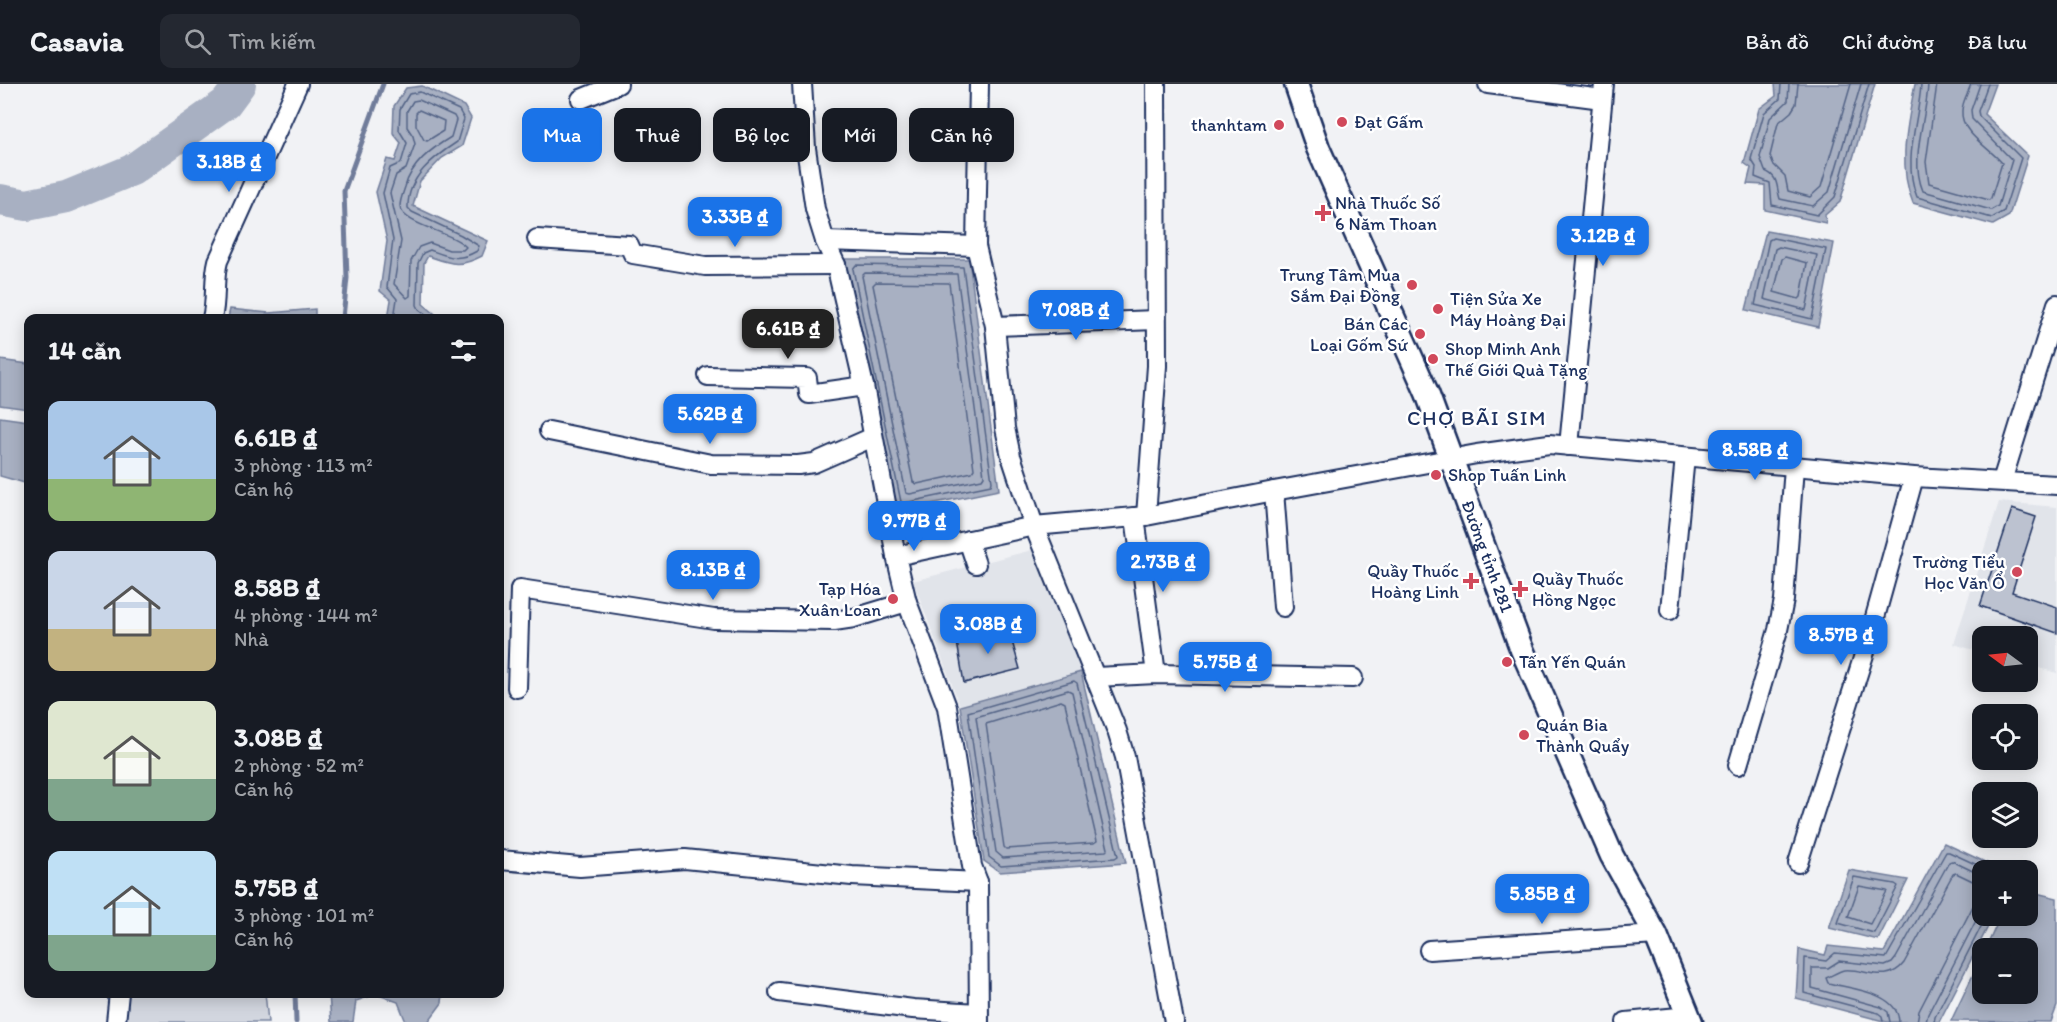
<!DOCTYPE html>
<html lang="vi">
<meta charset="utf-8">
<style>
body{margin:0;font-family:Itim,sans-serif;background:#242831;color:#f1f3f6;height:100vh;display:flex;flex-direction:column;font-size:22px;white-space:nowrap}
*{box-sizing:border-box;margin:0}
p{font-size:20px;color:#9ea1a6}
.icon{flex:none;width:33px;height:33px;fill:none;stroke:currentColor;stroke-width:2;stroke-linecap:round;stroke-linejoin:round}
.map{position:relative;flex:1;overflow:hidden}
.drawer{position:absolute;left:24px;top:230px;width:480px;height:684px;display:flex;flex-direction:column;background:#171b24;border-radius:12px;box-shadow:0 3px 15px #0003}
.drawer>*{flex:none}
.top-card{position:absolute;left:522px;top:24px;width:570px;height:54px;display:flex;gap:12px}
.needle{width:39px;rotate:285deg}
.buttons{position:absolute;left:1972px;top:542px;display:grid;gap:12px}
.buttons a{display:grid;place-items:center;width:66px;height:66px;border-radius:12px;background:#171b24;box-shadow:0 3px 15px #0003;font-size:30px}
.price{position:absolute;translate:-50% -51px;padding:0 14px;border-radius:12px;background:#1a73e8;color:#fff;font-size:20px;line-height:39px;filter:drop-shadow(0 2px 3px #0008)}
.price::after{content:'';position:absolute;left:50%;top:36px;width:18px;height:14px;margin-left:-9px;background:inherit;clip-path:polygon(0 0,100% 0,50% 100%)}
.price.active{background:#222;color:#fff}
ul{padding:0;list-style:none}
li{display:flex;align-items:center;gap:18px;height:150px;padding:0 24px}
li span{display:grid;place-items:center;flex:none;width:168px;height:120px;border-radius:12px;color:#555}
li>.icon{margin-inline-start:auto}
span .icon{width:72px;height:72px;fill:#fffc;stroke-width:1}
li b{font-size:26px}
h2{display:flex;justify-content:space-between;align-items:center;height:72px;padding:0 24px;font-size:26px}
.pill{padding:0 21px;border-radius:12px;background:#171b24;box-shadow:0 3px 15px #0003;font-size:21px;line-height:54px}
.pill.active{background:#1a73e8;color:#fff}
header{display:flex;align-items:center;gap:36px;box-sizing:border-box;height:84px;padding:0 30px;background:#171b24;border-bottom:2px solid #363941}
header strong{font-size:28px}
nav{display:flex;gap:33px;margin-inline-start:auto;font-size:21px}
.search{width:420px;height:54px;background:#242831;display:flex;align-items:center;gap:15px;box-sizing:border-box;padding:0 21px;border-radius:12px;color:#9ea1a6;font-size:22px}
.map>svg:first-child{display:block}
</style>
<header>
<strong>Casavia</strong>
<div class="search"><svg class="icon" aria-label="search" viewBox="0 0 24 24"><circle cx="10" cy="10" r="6"/><path d="M15 15l6 6"/></svg>Tìm kiếm</div>
<nav><a>Bản đồ</a><a>Chỉ đường</a><a>Đã lưu</a></nav>
</header>
<div class="map">
<svg width="2057" height="938" viewBox="0 0 2057 938">
<rect width="100%" height="100%" fill="#f1f2f5"/>
<filter id="ink" filterUnits="userSpaceOnUse"><feTurbulence type="fractalNoise" baseFrequency=".0167" numOctaves="2"/><feDisplacementMap in="SourceGraphic" scale="12" xChannelSelector="R" yChannelSelector="G"/><feConvolveMatrix kernelMatrix="1 2 1 2 8 2 1 2 1" color-interpolation-filters="sRGB"/></filter>
<g filter="url(#ink)">
<!-- built -->
<g fill="#e1e4ea">
<path d="M 1999,418 L 2057,423 L 2057,589 L 2028,581 L 2028,552 L 1983,552 L 1983,569 L 1954,560 Z"/>
<path d="M 1032,466 L 1081,588 L 960,622 L 913,497 Z"/>
</g>
<!-- green -->
<path fill="#d2d6df" stroke="#76829e" stroke-width="1.5" d="M 128,909 L 265,909 L 268,938 L 125,938 Z"/>
<!-- water -->
<g fill="#a8b0c2" stroke="#707c9a" stroke-width="1.5">
<path d="M 1775,0 L 1875,0 L 1840,118 L 1825,131 L 1826,139 L 1765,126 L 1765,101 L 1747,100 L 1751,84 L 1744,79 L 1759,25 L 1776,12 Z"/>
<path d="M 1915,0 L 1995,0 L 1984,30 L 2028,72 L 2009,132 L 1993,141 L 1913,119 C 1897,81 1908,39 1915,0 Z"/>
<path d="M 422,2 L 464,22 L 471,34 L 462,62 L 442,74 L 420,97 L 413,122 L 488,157 L 482,172 C 459,184 451,180 428,172 L 424,179 L 423,220 L 440,234 L 388,234 L 391,216 L 380,207 L 387,157 L 376,108 L 387,75 L 395,77 L 401,59 L 393,49 L 394,22 L 406,4 Z"/>
<path d="M 1766,147 L 1834,159 L 1818,243 L 1746,226 Z"/>
<path d="M 845,175 L 969,175 L 999,406 L 896,427 Z"/>
<path d="M 230,225 L 269,229 L 315,225 L 315,234 L 228,234 Z"/>
<path d="M 0,276 L 28,280 L 28,325 L 0,321 Z"/>
<path d="M 0,333 L 28,337 L 28,400 L 0,392 Z"/>
<path d="M 1081,588 L 1126,779 L 1000,788 L 984,777 L 960,622 Z"/>
<path d="M 1944,759 L 2002,786 L 1983,786 L 1983,831 L 1994,831 L 1939,938 L 1887,938 L 1796,914 L 1799,865 L 1825,871 L 1828,862 L 1884,868 Z"/>
<path d="M 1849,786 L 1908,796 L 1878,856 L 1829,844 Z"/>
<path d="M 2028,807 L 2057,814 L 2057,922 L 2051,938 L 1951,937 L 1983,870 L 1983,909 L 2028,909 L 2028,864 L 1986,864 L 2001,831 L 2028,831 Z"/>
<path d="M 329,909 L 443,909 L 442,919 L 428,938 L 406,938 L 398,918 L 376,910 L 356,917 L 353,938 L 331,938 Z"/>
</g>
<g fill="none" stroke-linecap="round" stroke-linejoin="round">
<!-- shore -->
<g stroke="#536386" stroke-width="1.5">
<path d="M 1781,0 L 1780,15 L 1764,29 L 1751,75 L 1756,83 L 1755,93 L 1770,99 L 1772,121 L 1817,131 L 1835,113 L 1869,0"/>
<path d="M 1789,0 L 1788,17 L 1770,34 L 1760,73 L 1765,87 C 1779,93 1776,102 1780,115 L 1813,122 L 1829,108 L 1861,0"/>
<path d="M 1798,0 L 1796,20 L 1791,28 L 1778,39 L 1770,72 L 1773,80 L 1785,92 L 1788,107 L 1810,113 L 1821,103 L 1851,0"/>
<path d="M 1921,0 C 1919,38 1902,76 1917,113 L 1992,134 L 2004,127 L 2021,74 L 1979,32 L 1978,27 L 1988,0"/>
<path d="M 1928,0 C 1927,34 1909,74 1923,107 L 1991,126 L 1998,122 L 2012,76 L 1972,35 L 1971,26 L 1980,0"/>
<path d="M 1937,0 L 1926,78 L 1929,99 L 1989,116 L 1991,114 L 2002,79 C 1990,64 1960,49 1962,27 C 1962,18 1968,9 1971,0"/>
<path d="M 419,16 L 454,32 L 456,36 L 451,53 C 431,65 411,80 405,103 C 403,109 400,116 400,122 C 401,141 454,148 466,163 L 463,166 L 449,166 L 430,159 L 419,163 L 411,177 L 410,212 L 407,214 L 394,200 L 401,157 L 390,109 L 396,91 L 406,85 L 415,60 L 413,52 L 407,43 L 407,27 L 413,17 Z"/>
<path d="M 419,26 L 444,37 L 443,47 L 427,57 L 424,56 L 416,41 L 416,29 Z"/>
<path d="M 1773,154 L 1826,165 L 1812,235 L 1755,221 L 1769,156 Z"/>
<path d="M 1779,163 L 1817,171 L 1806,226 L 1764,215 L 1775,165 Z"/>
<path d="M 1785,173 L 1807,179 L 1801,213 L 1799,215 L 1774,208 L 1782,175 Z"/>
<path d="M 856,181 L 963,183 L 992,398 L 991,401 L 904,419 L 901,418 L 853,185 Z"/>
<path d="M 865,189 L 957,190 L 984,392 L 982,395 L 910,410 L 906,409 L 862,192 Z"/>
<path d="M 876,198 L 949,199 L 974,385 L 972,388 L 917,400 L 913,398 L 873,201 Z"/>
<path d="M 394,234 L 397,215 L 387,203 L 393,156 L 383,109 L 390,84 L 401,79 L 407,59 L 399,46 L 400,25 L 409,10 L 420,8 L 459,26 L 464,35 L 457,58 C 434,73 407,93 408,124 L 412,128 L 461,151 L 479,162 L 477,167 C 458,178 449,173 430,166 L 423,169 L 418,179 L 417,221 L 419,225 L 431,234"/>
<path d="M 1074,597 L 1077,599 L 1118,772 L 1115,774 L 1001,782 L 989,773 L 968,628 Z"/>
<path d="M 1068,606 L 1072,608 L 1108,765 L 1106,767 L 1003,774 L 996,768 L 976,633 Z"/>
<path d="M 1061,617 L 1065,619 L 1097,757 L 1094,759 L 1006,765 L 1004,763 L 986,640 Z"/>
<path d="M 1854,793 L 1895,800 L 1898,802 L 1874,849 L 1838,839 Z"/>
<path d="M 1859,802 L 1887,807 L 1870,840 L 1848,833 Z"/>
<path d="M 1883,938 L 1882,932 L 1878,929 L 1804,909 L 1805,874 L 1826,877 L 1835,869 L 1886,874 L 1946,768 L 1949,768 L 1988,786"/>
<path d="M 1890,938 L 1888,928 L 1881,923 L 1812,904 L 1812,884 L 1828,884 L 1839,877 L 1885,882 L 1892,879 L 1896,874 L 1949,778 L 1952,777 L 1983,792"/>
<path d="M 1899,938 C 1898,908 1851,905 1828,899 L 1826,894 C 1831,892 1839,887 1844,886 C 1865,884 1887,901 1904,879 L 1953,790 L 1956,789 L 1983,802"/>
<path d="M 1917,938 L 1919,927 L 1973,822 L 1983,812"/>
<path d="M 1926,938 L 1928,930 L 1983,823"/>
<path d="M 1934,938 L 1935,933 L 1987,831"/>
</g>
<!-- stream -->
<g stroke="#707c9a" stroke-width="5">
<path d="M 343,234 L 347,194 L 344,107 L 383,0"/>
<path d="M 295,909 L 296,938"/>
</g>
<!-- river -->
<path stroke="#a8b0c2" stroke-width="32" d="M 0,116 L 27,121 L 66,113 L 132,86 L 226,19 L 240,0"/>
</g>
<!-- building -->
<g fill="#bcc2d0" stroke="#1b2f5e" stroke-width="1.5">
<path d="M 2012,425 L 2036,433 L 2012,508 L 2057,523 L 2057,549 L 1980,522 Z"/>
<path d="M 1007,540 L 1020,585 L 964,599 L 957,558 Z"/>
</g>
<g fill="none" stroke-linecap="round" stroke-linejoin="round">
<defs>
<g id="minor">
<path d="M 802,0 L 806,64 L 815,125 L 825,157 L 836,181 L 864,302 L 896,472 L 907,518 L 947,623 L 972,782 L 978,798 L 979,938"/>
<path d="M 979,0 L 976,162 L 995,242 L 1005,344 L 1011,372 L 1034,442 L 1117,647 L 1125,673 L 1174,938"/>
<path d="M 1488,0 L 1602,15"/>
<path d="M 581,15 L 618,0"/>
<path d="M 537,155 L 629,161 L 633,170 L 705,182 L 836,181"/>
<path d="M 825,157 L 976,162"/>
<path d="M 212,234 C 217,215 213,196 218,177 L 298,0"/>
<path d="M 995,242 L 1156,236"/>
<path d="M 708,292 L 807,294 L 809,310 L 864,302"/>
<path d="M 549,347 L 711,380 L 798,381 L 814,379 L 873,353"/>
<path d="M 1569,362 L 1604,0"/>
<path d="M 2002,397 L 2057,220"/>
<path d="M 1274,407 L 1283,523"/>
<path d="M 1146,432 L 1157,282 L 1156,0"/>
<path d="M 1135,433 L 1156,590"/>
<path d="M 968,456 L 976,480"/>
<path d="M 896,472 L 1034,442 L 1146,432 L 1274,407 L 1477,370 L 1549,360 L 1914,393 L 2057,401"/>
<path d="M 1670,526 L 1685,373"/>
<path d="M 1096,593 L 1156,590 L 1353,594"/>
<path d="M 517,604 L 520,505 L 714,535 L 834,537 L 854,534 L 907,518"/>
<path d="M 1738,681 L 1778,546 L 1784,516 L 1794,383"/>
<path d="M 500,776 L 580,783 L 685,775 L 852,792 L 978,798"/>
<path d="M 1798,779 L 1869,555 L 1914,393"/>
<path d="M 1429,866 L 1656,851"/>
<path d="M 779,908 L 913,925 L 978,929"/>
<path d="M 116,938 L 119,909"/>
<path d="M 1626,938 L 1689,932"/>
</g>
<g id="major">
<path id="s1" d="M 1296,0 L 1318,64 L 1427,309 L 1520,561 L 1612,772 L 1656,851 L 1691,938"/>
</g>
</defs>
<!-- minor casing -->
<use href="#minor" stroke="#1b2f5e" stroke-width="22"/>
<!-- major casing -->
<use href="#major" stroke="#1b2f5e" stroke-width="27"/>
<!-- minor -->
<use href="#minor" stroke="#fff" stroke-width="18"/>
<!-- major -->
<use href="#major" stroke="#fff" stroke-width="22"/>
</g>
</g>
<!-- markers -->
<g fill="#d1495b" stroke="#fff" stroke-width="2">
<circle cx="1342" cy="38" r="6"/>
<circle cx="1279" cy="41" r="6"/>
<path d="M1320 120h6v6h6v6h-6v6h-6v-6h-6v-6h6z"/>
<circle cx="1412" cy="201" r="6"/>
<circle cx="1438" cy="225" r="6"/>
<circle cx="1420" cy="250" r="6"/>
<circle cx="1433" cy="275" r="6"/>
<circle cx="1436" cy="391" r="6"/>
<circle cx="2017" cy="488" r="6"/>
<path d="M1468 488h6v6h6v6h-6v6h-6v-6h-6v-6h6z"/>
<path d="M1517 496h6v6h6v6h-6v6h-6v-6h-6v-6h6z"/>
<circle cx="893" cy="515" r="6"/>
<circle cx="1507" cy="578" r="6"/>
<circle cx="1524" cy="651" r="6"/>
</g>
<g text-anchor="middle" dominant-baseline="central" stroke-width="5" stroke-linejoin="round" paint-order="stroke">
<!-- poi labels -->
<g font-size="18" fill="#1b2f5e" stroke="#fff" text-anchor="start">
<text x="1354" y="38">Đạt Gấm</text>
<text x="1267" y="41" text-anchor="end">thanhtam</text>
<text x="1335" y="119">Nhà Thuốc Số<tspan x="1335" dy="21">6 Năm Thoan</tspan></text>
<text x="1400" y="191" text-anchor="end">Trung Tâm Mua<tspan x="1400" dy="21">Sắm Đại Đồng</tspan></text>
<text x="1450" y="215">Tiện Sửa Xe<tspan x="1450" dy="21">Máy Hoàng Đại</tspan></text>
<text x="1408" y="240" text-anchor="end">Bán Các<tspan x="1408" dy="21">Loại Gốm Sứ</tspan></text>
<text x="1445" y="265">Shop Minh Anh<tspan x="1445" dy="21">Thế Giới Quà Tặng</tspan></text>
<text x="1448" y="391">Shop Tuấn Linh</text>
<text x="2005" y="478" text-anchor="end">Trường Tiểu<tspan x="2005" dy="21">Học Văn Ổ</tspan></text>
<text x="1459" y="487" text-anchor="end">Quầy Thuốc<tspan x="1459" dy="21">Hoàng Linh</tspan></text>
<text x="1532" y="495">Quầy Thuốc<tspan x="1532" dy="21">Hồng Ngọc</tspan></text>
<text x="881" y="505" text-anchor="end">Tạp Hóa<tspan x="881" dy="21">Xuân Loan</tspan></text>
<text x="1519" y="578">Tấn Yến Quán</text>
<text x="1536" y="641">Quán Bia<tspan x="1536" dy="21">Thành Quẩy</tspan></text>
</g>
<!-- street labels -->
<g font-size="18" fill="#1b2f5e" stroke="#fff">
<text stroke="none"><textPath href="#s1" startOffset="510">Đường tỉnh 281</textPath></text>
</g>
<!-- quarter labels -->
<g font-size="21" letter-spacing="1.5" fill="#1b2f5e" stroke="#fff">
<text x="1477" y="333">CHỢ BÃI SIM</text>
</g>
</g>
</svg>
<div class="buttons">
<a><svg class="needle" viewBox="-14 -14 28 28"><path d="M0-13l5 13h-10z" fill="#e53935"/><path d="M0 13l5-13h-10z" fill="#9ea1a6"/></svg></a>
<a><svg class="icon" aria-label="locate" viewBox="0 0 24 24"><circle cx="12" cy="12" r="6"/><path d="M12 2v4M12 18v4M2 12h4M18 12h4"/></svg></a>
<a><svg class="icon" aria-label="layers" viewBox="0 0 24 24"><path d="M12 4l9 5-9 5-9-5zM3 14l9 5 9-5"/></svg></a>
<a>+</a>
<a>−</a>
</div>
<b class="price" style="left:229px;top:109px">3.18B ₫</b>
<b class="price" style="left:735px;top:164px">3.33B ₫</b>
<b class="price" style="left:1603px;top:183px">3.12B ₫</b>
<b class="price" style="left:1076px;top:257px">7.08B ₫</b>
<b class="price active" style="left:788px;top:276px">6.61B ₫</b>
<b class="price" style="left:710px;top:361px">5.62B ₫</b>
<b class="price" style="left:1755px;top:397px">8.58B ₫</b>
<b class="price" style="left:914px;top:468px">9.77B ₫</b>
<b class="price" style="left:1163px;top:509px">2.73B ₫</b>
<b class="price" style="left:713px;top:517px">8.13B ₫</b>
<b class="price" style="left:988px;top:571px">3.08B ₫</b>
<b class="price" style="left:1841px;top:582px">8.57B ₫</b>
<b class="price" style="left:1225px;top:609px">5.75B ₫</b>
<b class="price" style="left:1542px;top:841px">5.85B ₫</b>
<div class="top-card">
<a class="pill active">Mua</a>
<a class="pill">Thuê</a>
<a class="pill">Bộ lọc</a>
<a class="pill">Mới</a>
<a class="pill">Căn hộ</a>
</div>
<section class="drawer">
<h2>14 căn<svg class="icon" aria-label="filters" viewBox="0 0 24 24"><path d="M4 7h16M4 17h16"/><circle cx="9" cy="7" r="2"/><circle cx="15" cy="17" r="2"/></svg></h2>
<ul>
<li><span style="background:linear-gradient(#a9c7e8 65%,#8fb573 0)"><svg class="icon" aria-label="home" viewBox="0 0 24 24"><path d="M3 11l9-7 9 7M6 9v11h12V9"/></svg></span><div><b>6.61B ₫</b><p>3 phòng · 113 m²</p><p>Căn hộ</p></div></li>
<li><span style="background:linear-gradient(#c9d6e8 65%,#c2b280 0)"><svg class="icon" aria-label="home" viewBox="0 0 24 24"><path d="M3 11l9-7 9 7M6 9v11h12V9"/></svg></span><div><b>8.58B ₫</b><p>4 phòng · 144 m²</p><p>Nhà</p></div></li>
<li><span style="background:linear-gradient(#dfe7d0 65%,#7fa58c 0)"><svg class="icon" aria-label="home" viewBox="0 0 24 24"><path d="M3 11l9-7 9 7M6 9v11h12V9"/></svg></span><div><b>3.08B ₫</b><p>2 phòng · 52 m²</p><p>Căn hộ</p></div></li>
<li><span style="background:linear-gradient(#bfe0f5 70%,#7fa58c 0)"><svg class="icon" aria-label="home" viewBox="0 0 24 24"><path d="M3 11l9-7 9 7M6 9v11h12V9"/></svg></span><div><b>5.75B ₫</b><p>3 phòng · 101 m²</p><p>Căn hộ</p></div></li>
</ul>
</section>
</div>
